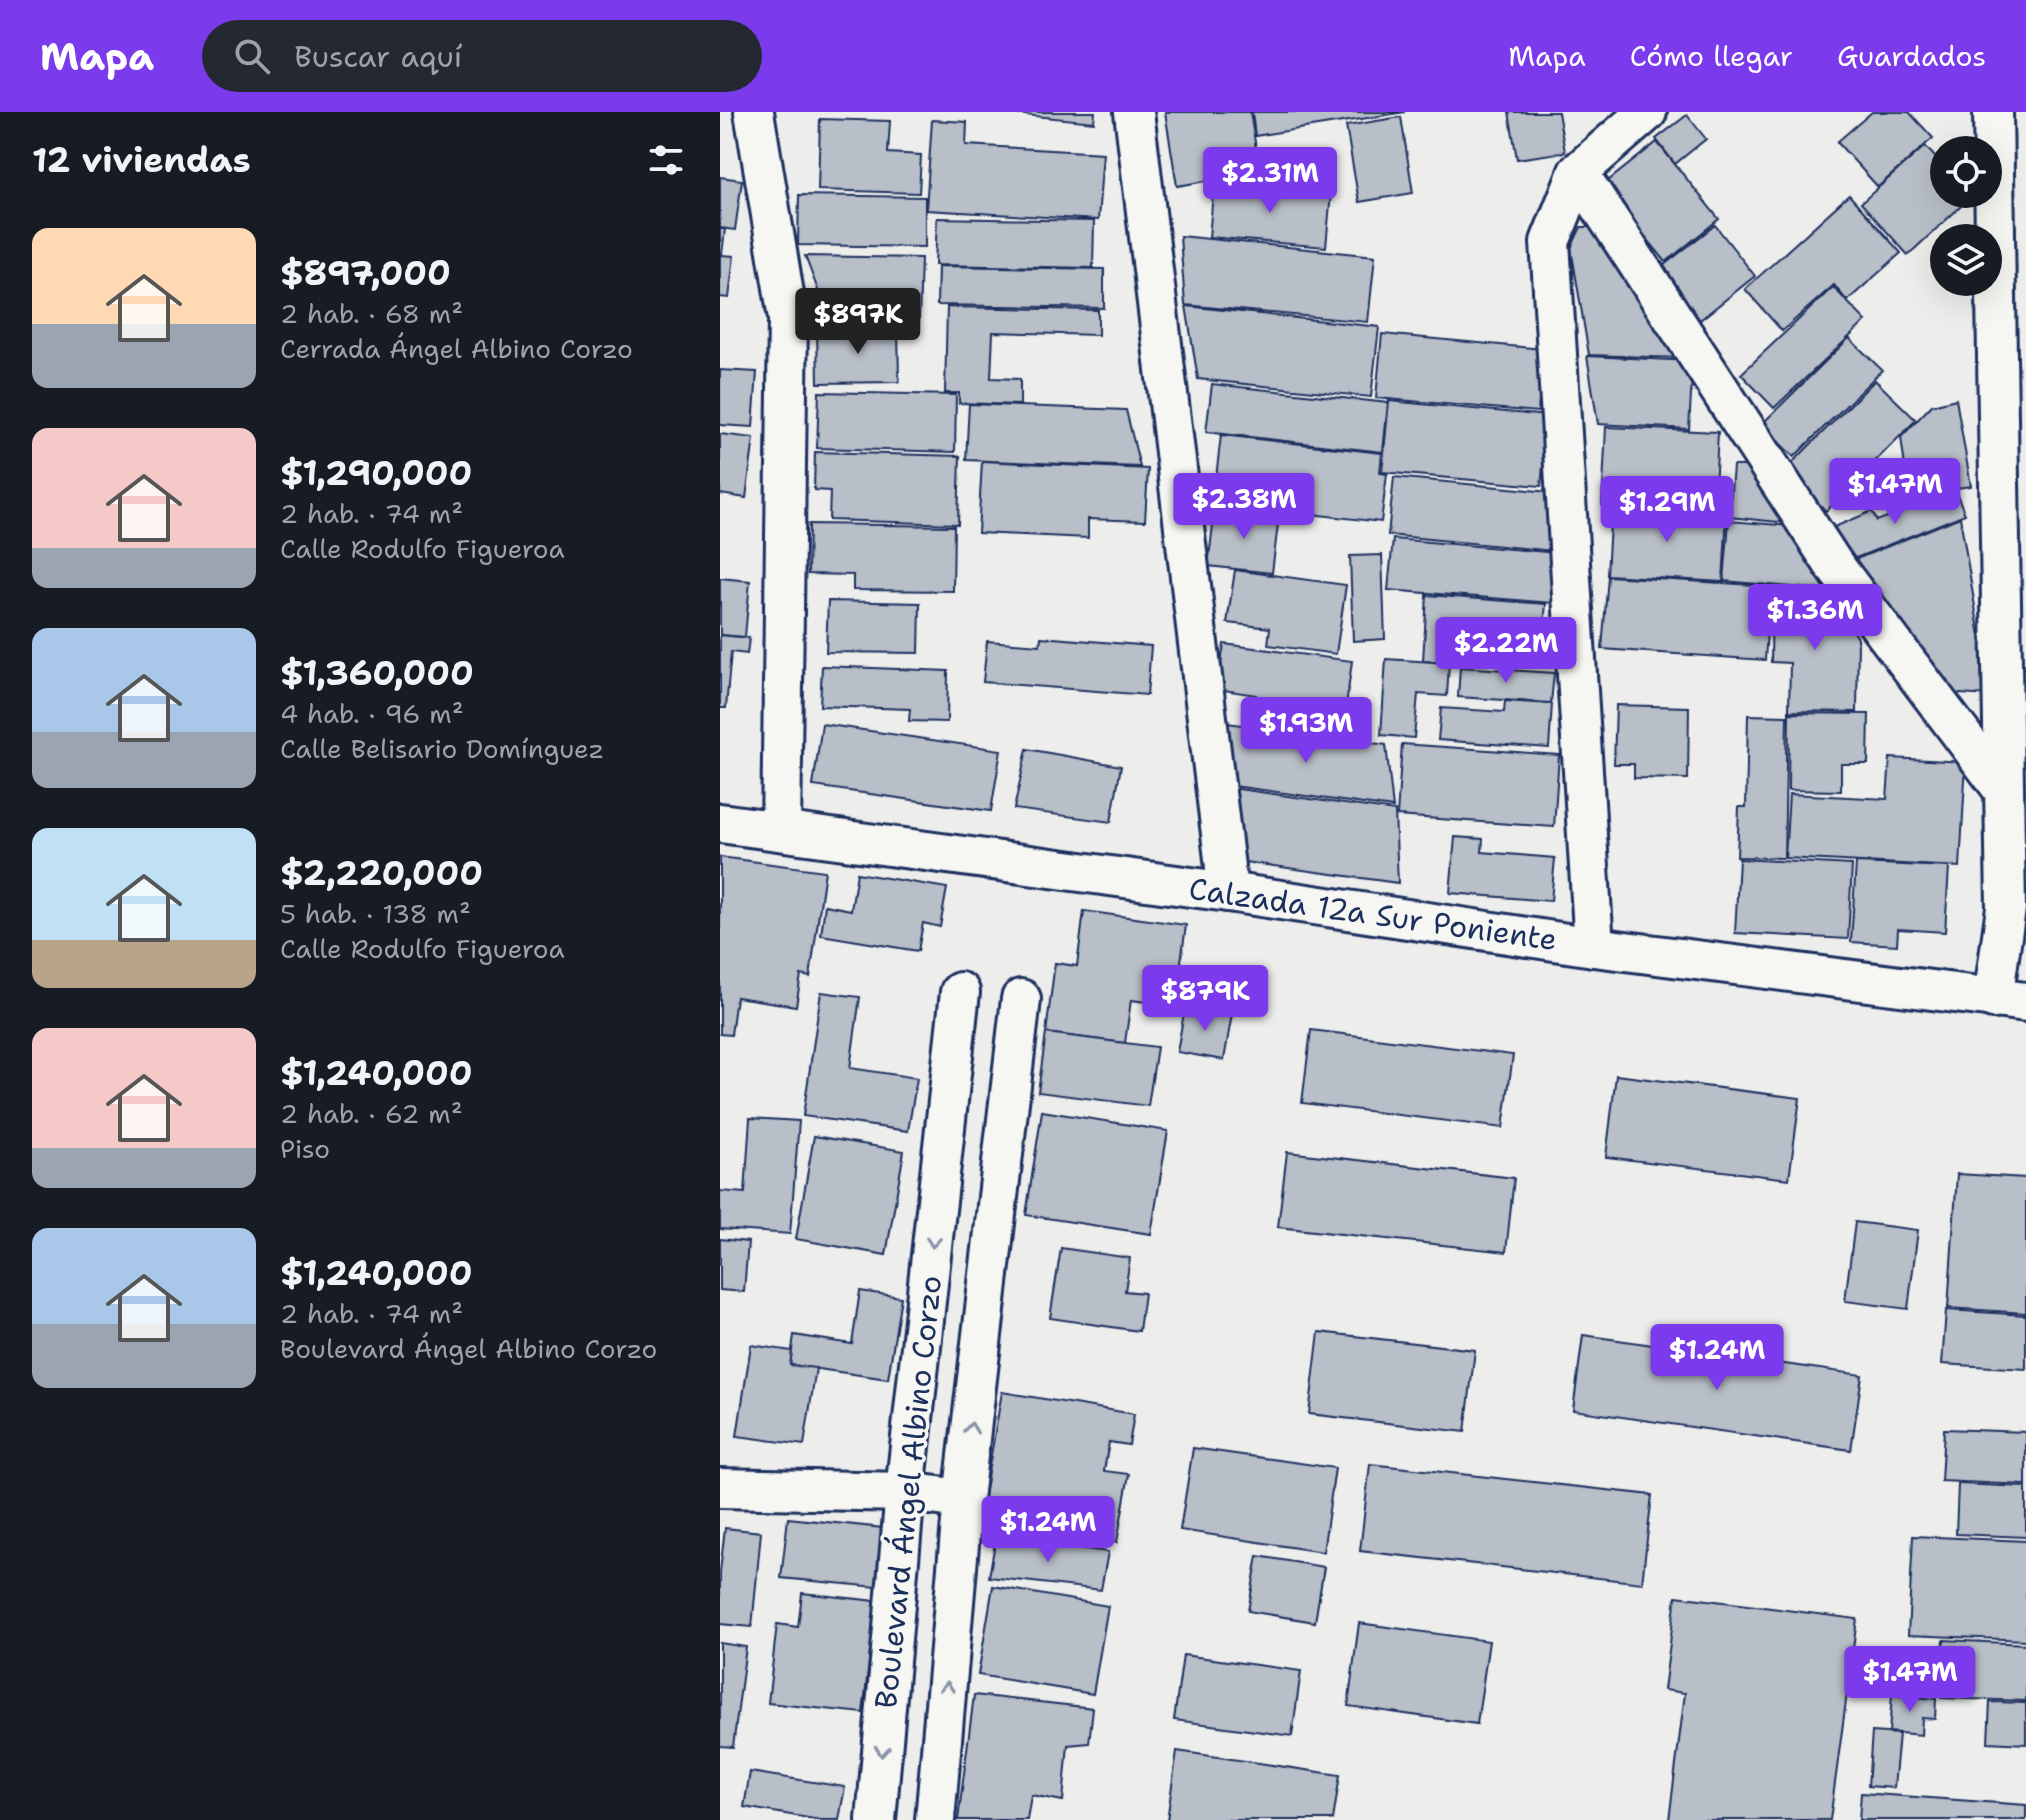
<!DOCTYPE html>
<html lang="es">
<meta charset="utf-8">
<style>
body{margin:0;font-family:"Shantell Sans",sans-serif;background:#242831;color:#f1f3f6;height:100vh;display:flex;flex-direction:column;font-size:30px;white-space:nowrap}
*{box-sizing:border-box;margin:0}
p{font-size:26px;color:#9ea1a6}
.icon{flex:none;width:44px;height:44px;fill:none;stroke:currentColor;stroke-width:2;stroke-linecap:round;stroke-linejoin:round}
.map{position:relative;flex:1;overflow:hidden}
.sheet{display:flex;flex-direction:column;background:#171b24;width:720px}
.sheet>*{flex:none}
.buttons{position:absolute;left:1210px;top:24px;display:grid;gap:16px}
.buttons a{display:grid;place-items:center;width:72px;height:72px;border-radius:50%;background:#171b24;box-shadow:0 8px 32px #0002;font-size:40px}
.price{position:absolute;translate:-50% -68px;padding:0 18px;border-radius:8px;background:#7c3aed;color:#fff;font-size:26px;line-height:52px;filter:drop-shadow(0 2px 4px #0008)}
.price::after{content:'';position:absolute;left:50%;top:48px;width:24px;height:18px;margin-left:-12px;background:inherit;clip-path:polygon(0 0,100% 0,50% 100%)}
.price.on{background:#222;color:#fff}
ul{padding:0;list-style:none}
li{display:flex;align-items:center;gap:24px;height:200px;padding:0 32px}
li span{display:grid;place-items:center;flex:none;width:224px;height:160px;border-radius:16px;color:#555}
li>.icon{margin-inline-start:auto}
span .icon{width:96px;height:96px;fill:#fffc;stroke-width:1}
li b{font-size:34px}
h2{display:flex;justify-content:space-between;align-items:center;height:96px;padding:0 32px;font-size:34px}
header{display:flex;align-items:center;gap:48px;box-sizing:border-box;height:112px;padding:0 40px;background:#7c3aed;color:#fff}
header strong{font-size:38px}
nav{display:flex;gap:44px;margin-inline-start:auto;font-size:28px}
.search{width:560px;height:72px;background:#242831;display:flex;align-items:center;gap:20px;box-sizing:border-box;padding:0 28px;border-radius:44px;color:#9ea1a6;font-size:30px}
main{display:flex;flex:1;min-height:0}
.map>svg:first-child{display:block}
</style>
<header>
<strong>Mapa</strong>
<div class="search"><svg class="icon" aria-label="search" viewBox="0 0 24 24"><circle cx="10" cy="10" r="6"/><path d="M15 15l6 6"/></svg>Buscar aquí</div>
<nav><a>Mapa</a><a>Cómo llegar</a><a>Guardados</a></nav>
</header>
<main>
<section class="sheet">
<h2>12 viviendas<svg class="icon" aria-label="filters" viewBox="0 0 24 24"><path d="M4 7h16M4 17h16"/><circle cx="9" cy="7" r="2"/><circle cx="15" cy="17" r="2"/></svg></h2>
<ul>
<li><span style="background:linear-gradient(#ffd9b3 60%,#9aa5b1 0)"><svg class="icon" aria-label="home" viewBox="0 0 24 24"><path d="M3 11l9-7 9 7M6 9v11h12V9"/></svg></span><div><b>$897,000</b><p>2 hab. · 68 m²</p><p>Cerrada Ángel Albino Corzo</p></div></li>
<li><span style="background:linear-gradient(#f6c9c9 75%,#9aa5b1 0)"><svg class="icon" aria-label="home" viewBox="0 0 24 24"><path d="M3 11l9-7 9 7M6 9v11h12V9"/></svg></span><div><b>$1,290,000</b><p>2 hab. · 74 m²</p><p>Calle Rodulfo Figueroa</p></div></li>
<li><span style="background:linear-gradient(#a9c7e8 65%,#9aa5b1 0)"><svg class="icon" aria-label="home" viewBox="0 0 24 24"><path d="M3 11l9-7 9 7M6 9v11h12V9"/></svg></span><div><b>$1,360,000</b><p>4 hab. · 96 m²</p><p>Calle Belisario Domínguez</p></div></li>
<li><span style="background:linear-gradient(#bfe0f5 70%,#b9a48a 0)"><svg class="icon" aria-label="home" viewBox="0 0 24 24"><path d="M3 11l9-7 9 7M6 9v11h12V9"/></svg></span><div><b>$2,220,000</b><p>5 hab. · 138 m²</p><p>Calle Rodulfo Figueroa</p></div></li>
<li><span style="background:linear-gradient(#f6c9c9 75%,#9aa5b1 0)"><svg class="icon" aria-label="home" viewBox="0 0 24 24"><path d="M3 11l9-7 9 7M6 9v11h12V9"/></svg></span><div><b>$1,240,000</b><p>2 hab. · 62 m²</p><p>Piso</p></div></li>
<li><span style="background:linear-gradient(#a9c7e8 60%,#9aa5b1 0)"><svg class="icon" aria-label="home" viewBox="0 0 24 24"><path d="M3 11l9-7 9 7M6 9v11h12V9"/></svg></span><div><b>$1,240,000</b><p>2 hab. · 74 m²</p><p>Boulevard Ángel Albino Corzo</p></div></li>
</ul>
</section>
<div class="map">
<svg width="1306" height="1708" viewBox="0 0 1306 1708">
<rect width="100%" height="100%" fill="#edeeec"/>
<filter id="ink" filterUnits="userSpaceOnUse"><feTurbulence type="fractalNoise" baseFrequency=".0125" numOctaves="2"/><feDisplacementMap in="SourceGraphic" scale="16" xChannelSelector="R" yChannelSelector="G"/><feConvolveMatrix kernelMatrix="1 2 1 2 8 2 1 2 1" color-interpolation-filters="sRGB"/></filter>
<g filter="url(#ink)">
<!-- building -->
<g fill="#b9bfc8" stroke="#1b2f5e" stroke-width="2">
<path d="M 275,0 L 375,0 L 374,10 Z"/>
<path d="M 445,0 L 530,0 L 540,60 L 457,74 Z"/>
<path d="M 532,0 L 685,0 L 535,24 Z"/>
<path d="M 789,0 L 838,0 L 845,40 L 797,47 Z"/>
<path d="M 1152,0 L 1189,0 L 1213,26 L 1158,75 L 1117,30 Z"/>
<path d="M 967,3 L 986,27 L 955,52 L 936,27 Z"/>
<path d="M 681,5 L 693,81 L 639,90 L 626,14 Z"/>
<path d="M 100,7 L 170,9 L 168,41 L 201,43 L 199,81 L 98,78 Z"/>
<path d="M 212,8 L 247,10 L 246,33 L 383,41 L 378,108 L 206,98 Z"/>
<path d="M 937,30 L 999,107 L 946,150 L 883,73 Z"/>
<path d="M 1205,34 L 1224,55 L 1224,82 L 1248,82 L 1251,85 L 1188,143 L 1141,91 Z"/>
<path d="M 0,65 L 22,68 L 15,118 L 0,116 Z"/>
<path d="M 494,71 L 611,81 L 606,135 L 489,125 Z"/>
<path d="M 79,83 L 205,85 L 205,135 L 78,133 Z"/>
<path d="M 1129,83 L 1181,141 L 1127,189 L 1114,173 L 1062,219 L 1025,177 Z"/>
<path d="M 217,106 L 374,109 L 373,156 L 215,153 Z"/>
<path d="M 995,113 L 1035,164 L 980,208 L 939,157 Z"/>
<path d="M 861,115 L 882,115 L 962,246 L 869,243 L 851,136 Z"/>
<path d="M 0,117 L 5,117 L 2,143 L 14,144 L 9,186 L 0,185 Z"/>
<path d="M 460,124 L 655,144 L 648,210 L 465,193 Z"/>
<path d="M 85,144 L 201,146 L 199,209 L 109,207 Z"/>
<path d="M 218,154 L 384,157 L 384,196 L 217,193 Z"/>
<path d="M 1113,175 L 1146,209 L 1054,296 L 1021,262 Z"/>
<path d="M 466,194 L 659,215 L 651,285 L 478,267 Z"/>
<path d="M 227,195 L 378,198 L 378,223 L 273,220 L 271,266 L 300,267 L 300,293 L 239,291 L 239,281 L 225,281 Z"/>
<path d="M 178,217 L 179,270 L 98,271 L 97,218 Z"/>
<path d="M 662,222 L 823,237 L 818,300 L 656,286 Z"/>
<path d="M 1129,226 L 1162,258 L 1074,345 L 1041,313 Z"/>
<path d="M 867,244 L 973,249 L 969,317 L 878,312 Z"/>
<path d="M 0,258 L 37,260 L 33,315 L 0,313 Z"/>
<path d="M 1155,268 L 1196,308 L 1106,399 L 1065,358 Z"/>
<path d="M 492,272 L 668,291 L 663,340 L 486,320 Z"/>
<path d="M 99,280 L 236,283 L 235,340 L 97,336 Z"/>
<path d="M 1236,287 L 1251,374 L 1210,380 L 1206,352 L 1185,355 L 1181,325 L 1212,293 Z"/>
<path d="M 669,289 L 828,304 L 821,374 L 662,360 Z"/>
<path d="M 249,292 L 406,298 L 420,355 L 246,348 Z"/>
<path d="M 886,315 L 998,320 L 994,398 L 882,393 Z"/>
<path d="M 0,322 L 34,326 L 26,386 L 0,382 Z"/>
<path d="M 501,323 L 662,341 L 660,361 L 667,362 L 661,410 L 493,391 Z"/>
<path d="M 95,340 L 240,344 L 238,412 L 109,408 L 110,379 L 94,378 Z"/>
<path d="M 262,349 L 428,357 L 425,409 L 368,407 L 368,426 L 258,421 Z"/>
<path d="M 1013,354 L 1036,354 L 1069,411 L 1009,405 Z"/>
<path d="M 674,365 L 840,381 L 834,439 L 668,423 Z"/>
<path d="M 1235,378 L 1245,402 L 1126,450 L 1112,416 L 1152,399 L 1157,409 Z"/>
<path d="M 891,394 L 1007,401 L 1003,470 L 887,463 Z"/>
<path d="M 495,397 L 559,404 L 552,461 L 488,454 Z"/>
<path d="M 1240,405 L 1270,584 L 1224,581 L 1129,450 Z"/>
<path d="M 1009,409 L 1072,414 L 1105,478 L 1004,469 Z"/>
<path d="M 89,412 L 234,414 L 233,479 L 133,478 L 133,463 L 88,462 Z"/>
<path d="M 673,427 L 838,441 L 833,491 L 668,478 Z"/>
<path d="M 662,443 L 665,527 L 633,529 L 630,444 Z"/>
<path d="M 515,458 L 626,473 L 616,542 L 548,533 L 550,516 L 507,511 Z"/>
<path d="M 888,464 L 1050,474 L 1045,548 L 882,537 Z"/>
<path d="M 0,466 L 30,469 L 25,525 L 0,523 Z"/>
<path d="M 1052,480 L 1109,482 L 1138,526 L 1137,600 L 1069,599 L 1070,551 L 1051,550 Z"/>
<path d="M 707,483 L 826,492 L 823,522 L 802,521 L 800,542 L 768,539 L 767,553 L 703,549 Z"/>
<path d="M 108,489 L 200,491 L 199,541 L 106,540 Z"/>
<path d="M 0,523 L 29,526 L 27,542 L 11,540 L 6,596 L 0,596 Z"/>
<path d="M 321,525 L 431,534 L 427,583 L 263,570 L 267,529 L 320,533 Z"/>
<path d="M 504,532 L 632,549 L 623,617 L 533,604 L 536,583 L 497,577 Z"/>
<path d="M 666,547 L 729,551 L 727,584 L 698,582 L 694,626 L 661,623 Z"/>
<path d="M 102,554 L 228,559 L 227,610 L 189,609 L 190,597 L 100,594 Z"/>
<path d="M 740,555 L 834,561 L 831,591 L 738,585 Z"/>
<path d="M 785,589 L 832,592 L 829,636 L 718,628 L 721,596 L 784,600 Z"/>
<path d="M 896,593 L 969,595 L 968,667 L 914,666 L 914,652 L 894,652 Z"/>
<path d="M 1069,601 L 1149,602 L 1148,652 L 1121,652 L 1121,679 L 1068,678 Z"/>
<path d="M 1028,603 L 1067,604 L 1064,746 L 1017,745 L 1019,695 L 1026,695 Z"/>
<path d="M 500,610 L 666,633 L 673,696 L 506,673 Z"/>
<path d="M 102,612 L 281,638 L 271,699 L 93,674 Z"/>
<path d="M 682,632 L 839,643 L 834,715 L 677,704 Z"/>
<path d="M 307,637 L 401,654 L 391,710 L 294,697 Z"/>
<path d="M 1170,646 L 1246,650 L 1240,755 L 1065,746 L 1069,682 L 1167,687 Z"/>
<path d="M 504,675 L 675,699 L 678,771 L 510,748 Z"/>
<path d="M 735,725 L 763,727 L 762,740 L 835,746 L 831,789 L 730,781 Z"/>
<path d="M 0,745 L 105,759 L 90,865 L 81,863 L 76,894 L 16,885 L 11,923 L 0,922 Z"/>
<path d="M 1019,747 L 1132,753 L 1128,827 L 1015,821 Z"/>
<path d="M 1136,751 L 1229,755 L 1225,820 L 1178,817 L 1177,833 L 1131,830 Z"/>
<path d="M 137,761 L 227,776 L 220,815 L 203,811 L 198,839 L 101,823 L 105,793 L 131,798 Z"/>
<path d="M 364,799 L 466,813 L 455,894 L 411,888 L 405,931 L 326,921 L 335,851 L 357,854 Z"/>
<path d="M 101,880 L 140,885 L 130,956 L 197,966 L 188,1019 L 83,1004 Z"/>
<path d="M 465,895 L 512,902 L 504,948 L 457,940 Z"/>
<path d="M 591,918 L 793,943 L 783,1016 L 582,991 Z"/>
<path d="M 326,921 L 437,935 L 428,994 L 318,980 Z"/>
<path d="M 896,963 L 1080,986 L 1069,1067 L 886,1045 Z"/>
<path d="M 322,999 L 448,1019 L 431,1122 L 306,1103 Z"/>
<path d="M 30,1006 L 79,1009 L 70,1122 L 0,1117 L 0,1079 L 25,1081 Z"/>
<path d="M 94,1024 L 184,1039 L 166,1143 L 76,1127 Z"/>
<path d="M 567,1040 L 794,1066 L 786,1140 L 558,1115 Z"/>
<path d="M 1237,1062 L 1306,1066 L 1306,1201 L 1228,1196 Z"/>
<path d="M 1135,1110 L 1198,1118 L 1188,1197 L 1125,1189 Z"/>
<path d="M 0,1127 L 28,1130 L 24,1180 L 0,1178 Z"/>
<path d="M 341,1136 L 410,1146 L 405,1179 L 424,1181 L 419,1219 L 330,1206 Z"/>
<path d="M 140,1179 L 181,1185 L 168,1267 L 70,1253 L 74,1223 L 132,1232 Z"/>
<path d="M 1226,1198 L 1306,1203 L 1306,1257 L 1222,1252 Z"/>
<path d="M 599,1220 L 755,1238 L 745,1320 L 589,1302 Z"/>
<path d="M 863,1223 L 1142,1263 L 1131,1338 L 853,1298 Z"/>
<path d="M 31,1233 L 72,1239 L 70,1253 L 96,1256 L 84,1333 L 17,1324 Z"/>
<path d="M 282,1280 L 414,1302 L 409,1333 L 389,1330 L 384,1359 L 409,1362 L 397,1430 L 260,1406 Z"/>
<path d="M 1224,1317 L 1306,1320 L 1306,1373 L 1221,1369 Z"/>
<path d="M 473,1336 L 615,1356 L 603,1440 L 460,1418 Z"/>
<path d="M 650,1352 L 932,1383 L 922,1471 L 640,1439 Z"/>
<path d="M 1238,1372 L 1306,1375 L 1306,1425 L 1236,1422 Z"/>
<path d="M 68,1406 L 163,1416 L 157,1475 L 61,1466 Z"/>
<path d="M 5,1416 L 41,1420 L 32,1515 L 0,1512 L 0,1460 Z"/>
<path d="M 1193,1424 L 1306,1429 L 1306,1528 L 1188,1523 Z"/>
<path d="M 276,1425 L 388,1440 L 381,1478 L 269,1465 Z"/>
<path d="M 538,1444 L 604,1455 L 595,1510 L 528,1499 Z"/>
<path d="M 273,1474 L 388,1494 L 373,1582 L 258,1563 Z"/>
<path d="M 82,1481 L 156,1489 L 143,1601 L 48,1591 L 57,1512 L 78,1515 Z"/>
<path d="M 956,1484 L 1137,1507 L 1110,1708 L 949,1708 L 965,1581 L 944,1578 Z"/>
<path d="M 639,1511 L 769,1529 L 757,1612 L 628,1594 Z"/>
<path d="M 1224,1528 L 1306,1532 L 1306,1589 L 1221,1586 Z"/>
<path d="M 0,1531 L 26,1535 L 13,1635 L 0,1634 Z"/>
<path d="M 463,1543 L 581,1559 L 572,1624 L 454,1608 Z"/>
<path d="M 254,1583 L 373,1596 L 369,1631 L 348,1633 L 343,1689 L 311,1683 L 307,1708 L 238,1708 Z"/>
<path d="M 1172,1583 L 1216,1587 L 1215,1607 L 1202,1606 L 1201,1623 L 1169,1620 Z"/>
<path d="M 1270,1590 L 1306,1591 L 1306,1632 L 1268,1630 Z"/>
<path d="M 1152,1620 L 1179,1622 L 1174,1676 L 1148,1674 Z"/>
<path d="M 457,1639 L 620,1663 L 613,1708 L 447,1708 Z"/>
<path d="M 30,1660 L 125,1675 L 119,1708 L 100,1708 L 24,1695 Z"/>
<path d="M 1141,1681 L 1306,1693 L 1306,1708 L 1139,1708 Z"/>
</g>
<g fill="none" stroke-linecap="round" stroke-linejoin="round">
<defs>
<g id="street">
<path d="M 34,0 L 68,206 L 61,719"/>
<path d="M 414,0 L 508,780"/>
<path d="M 858,60 L 1114,453 L 1284,679"/>
<path d="M 0,711 L 508,780 L 874,835 L 1306,890"/>
<path d="M 874,835 L 830,130 L 858,60 L 927,0"/>
<path d="M 1273,887 L 1286,796 L 1273,0"/>
<path d="M 0,1376 L 185,1380 L 243,1387"/>
<path d="M 156,1708 L 185,1380 L 240,880"/>
<path d="M 215,1708 L 243,1387 L 301,887"/>
</g>
</defs>
<!-- street casing -->
<use href="#street" stroke="#1b2f5e" stroke-width="44"/>
<!-- street -->
<use href="#street" stroke="#f6f6f2" stroke-width="38"/>
</g>
<!-- one-way arrows -->
<defs><path id="oneway-chevron" d="M-2-3.5L2.5 0L-2 3.5" fill="none" stroke-width="1.6" stroke-linecap="round" stroke-linejoin="round" transform="scale(2)"/></defs>
<g stroke="#8892a8">
<use href="#oneway-chevron" transform="translate(213 1130) rotate(96)"/>
<use href="#oneway-chevron" transform="translate(251 1316) rotate(-83)"/>
<use href="#oneway-chevron" transform="translate(227 1575) rotate(-85)"/>
<use href="#oneway-chevron" transform="translate(162 1639) rotate(95)"/>
</g>
</g>
<g text-anchor="middle" dominant-baseline="central" stroke-width="7" stroke-linejoin="round" paint-order="stroke">
<!-- street labels -->
<g font-size="30" fill="#1b2f5e" stroke="#f6f6f2">
<text transform="translate(653 802) rotate(8)">Calzada 12a Sur Poniente</text>
<text transform="translate(188 1380) rotate(-84)">Boulevard Ángel Albino Corzo</text>
</g>
</g>
</svg>
<div class="buttons">
<a><svg class="icon" aria-label="locate" viewBox="0 0 24 24"><circle cx="12" cy="12" r="6"/><path d="M12 2v4M12 18v4M2 12h4M18 12h4"/></svg></a>
<a><svg class="icon" aria-label="layers" viewBox="0 0 24 24"><path d="M12 4l9 5-9 5-9-5zM3 14l9 5 9-5"/></svg></a>
</div>
<b class="price" style="left:550px;top:103px">$2.31M</b>
<b class="price on" style="left:138px;top:244px">$897K</b>
<b class="price" style="left:1175px;top:414px">$1.47M</b>
<b class="price" style="left:524px;top:429px">$2.38M</b>
<b class="price" style="left:947px;top:432px">$1.29M</b>
<b class="price" style="left:1095px;top:540px">$1.36M</b>
<b class="price" style="left:786px;top:573px">$2.22M</b>
<b class="price" style="left:586px;top:653px">$1.93M</b>
<b class="price" style="left:485px;top:921px">$879K</b>
<b class="price" style="left:997px;top:1280px">$1.24M</b>
<b class="price" style="left:328px;top:1452px">$1.24M</b>
<b class="price" style="left:1190px;top:1602px">$1.47M</b>
</div>
</main>
